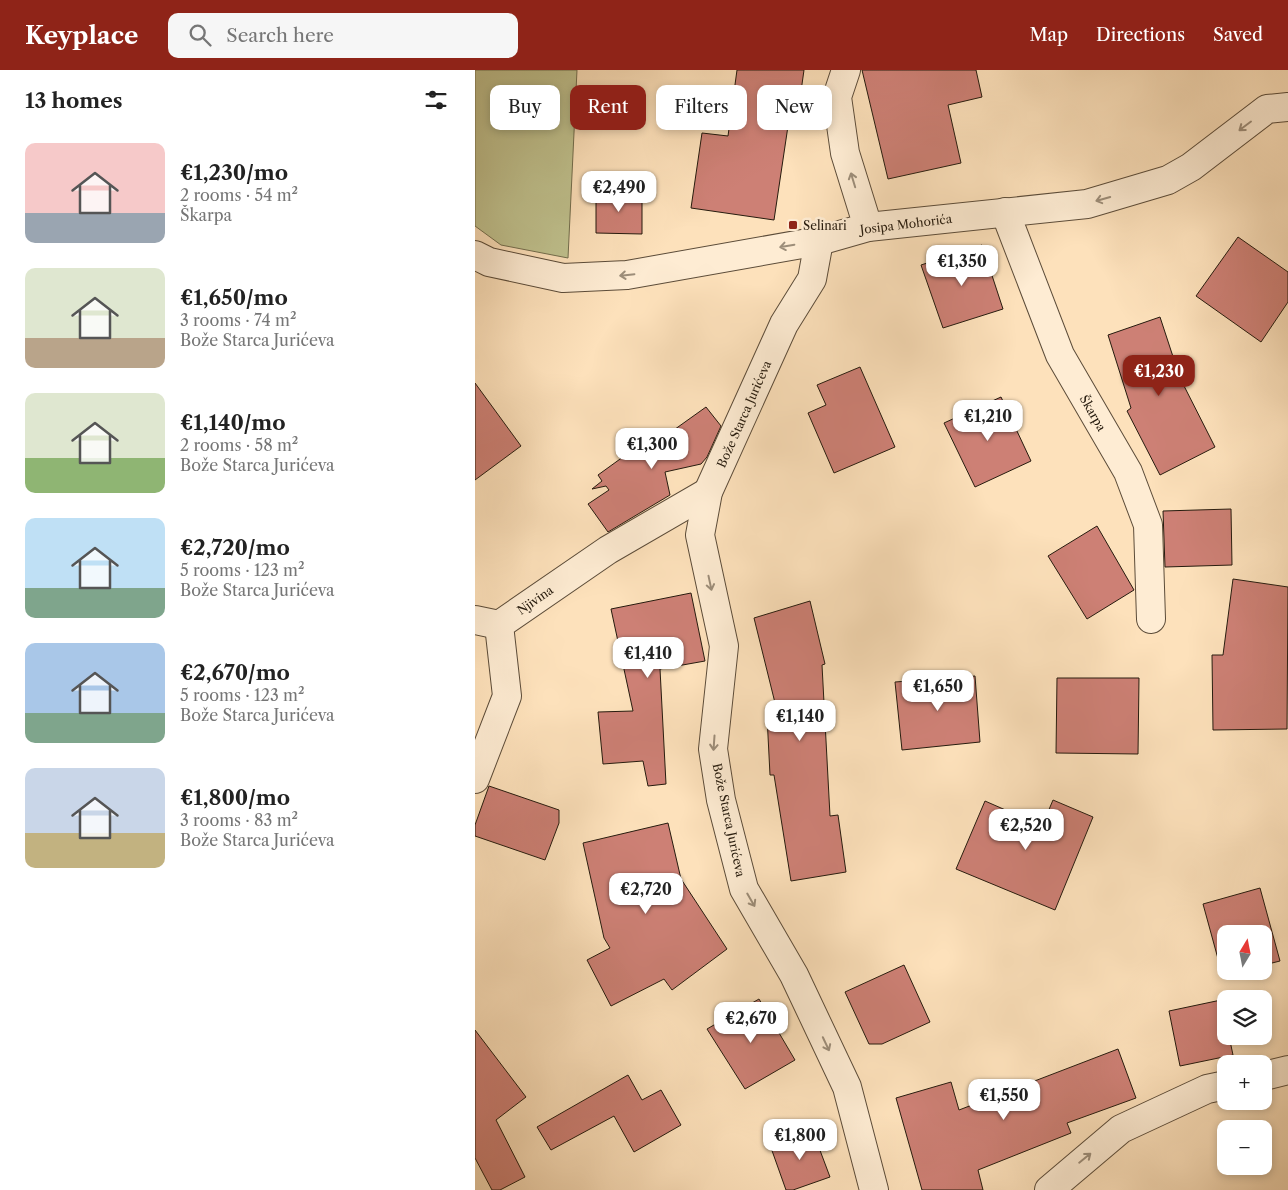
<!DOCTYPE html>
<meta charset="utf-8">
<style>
body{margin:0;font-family:"Libre Caslon Text",serif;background:#f6f6f6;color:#222;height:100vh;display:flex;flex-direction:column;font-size:19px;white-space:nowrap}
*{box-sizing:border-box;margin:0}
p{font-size:16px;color:#767676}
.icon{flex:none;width:28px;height:28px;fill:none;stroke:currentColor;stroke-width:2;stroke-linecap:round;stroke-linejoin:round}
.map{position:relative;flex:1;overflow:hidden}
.details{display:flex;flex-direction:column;background:#fff;width:475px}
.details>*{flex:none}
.hud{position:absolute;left:15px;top:15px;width:475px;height:45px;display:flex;gap:10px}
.needle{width:32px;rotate:10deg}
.buttons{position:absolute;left:742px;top:855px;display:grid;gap:10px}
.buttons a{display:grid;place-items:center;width:55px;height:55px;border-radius:10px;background:#fff;box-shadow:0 2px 8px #0003;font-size:25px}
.price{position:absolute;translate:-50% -42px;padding:0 11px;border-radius:10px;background:#fff;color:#222;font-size:16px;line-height:32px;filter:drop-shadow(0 1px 2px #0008)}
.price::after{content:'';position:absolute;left:50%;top:30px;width:15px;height:11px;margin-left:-8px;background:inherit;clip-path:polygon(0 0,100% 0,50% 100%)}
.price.on{background:#8f2418;color:#fff}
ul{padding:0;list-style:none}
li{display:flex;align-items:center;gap:15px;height:125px;padding:0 25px}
li span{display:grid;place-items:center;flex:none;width:140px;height:100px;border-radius:10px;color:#555}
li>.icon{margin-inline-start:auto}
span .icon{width:60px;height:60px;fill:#fffc;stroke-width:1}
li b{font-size:21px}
h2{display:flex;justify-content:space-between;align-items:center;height:60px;padding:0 25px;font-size:21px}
.pill{padding:0 18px;border-radius:10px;background:#fff;box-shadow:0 2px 8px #0003;font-size:18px;line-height:45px}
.pill.on{background:#8f2418;color:#fff}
header{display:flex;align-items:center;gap:30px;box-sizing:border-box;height:70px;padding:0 25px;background:#8f2418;color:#fff}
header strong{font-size:24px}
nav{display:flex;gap:28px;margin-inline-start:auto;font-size:18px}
.search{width:350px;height:45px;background:#f6f6f6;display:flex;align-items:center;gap:12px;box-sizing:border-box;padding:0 18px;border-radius:10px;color:#767676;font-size:19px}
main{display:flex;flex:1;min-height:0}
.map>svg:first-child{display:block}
</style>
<header>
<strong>Keyplace</strong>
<div class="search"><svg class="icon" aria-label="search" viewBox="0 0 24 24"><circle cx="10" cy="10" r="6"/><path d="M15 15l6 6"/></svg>Search here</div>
<nav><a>Map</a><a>Directions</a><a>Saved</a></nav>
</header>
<main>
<section class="details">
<h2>13 homes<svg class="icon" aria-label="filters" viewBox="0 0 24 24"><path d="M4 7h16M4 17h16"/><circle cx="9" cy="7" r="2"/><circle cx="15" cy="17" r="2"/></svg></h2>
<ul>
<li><span style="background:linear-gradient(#f6c9c9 70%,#9aa5b1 0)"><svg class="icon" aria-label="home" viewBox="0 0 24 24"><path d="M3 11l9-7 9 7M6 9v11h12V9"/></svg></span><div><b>€1,230/mo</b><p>2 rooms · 54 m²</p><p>Škarpa</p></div></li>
<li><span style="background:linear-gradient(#dfe7d0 70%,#b9a48a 0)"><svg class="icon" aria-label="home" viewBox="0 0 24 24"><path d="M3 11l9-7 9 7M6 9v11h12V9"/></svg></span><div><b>€1,650/mo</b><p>3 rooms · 74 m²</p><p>Bože Starca Jurićeva</p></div></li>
<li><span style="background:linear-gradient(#dfe7d0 65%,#8fb573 0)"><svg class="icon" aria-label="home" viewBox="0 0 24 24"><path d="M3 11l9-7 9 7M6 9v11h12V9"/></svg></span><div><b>€1,140/mo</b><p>2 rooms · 58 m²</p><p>Bože Starca Jurićeva</p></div></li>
<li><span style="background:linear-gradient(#bfe0f5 70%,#7fa58c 0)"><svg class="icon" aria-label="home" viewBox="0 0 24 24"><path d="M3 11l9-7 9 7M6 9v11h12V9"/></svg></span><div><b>€2,720/mo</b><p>5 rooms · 123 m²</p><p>Bože Starca Jurićeva</p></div></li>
<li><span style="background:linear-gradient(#a9c7e8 70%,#7fa58c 0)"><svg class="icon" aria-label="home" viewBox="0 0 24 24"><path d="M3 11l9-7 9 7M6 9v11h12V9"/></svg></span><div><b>€2,670/mo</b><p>5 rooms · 123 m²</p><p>Bože Starca Jurićeva</p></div></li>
<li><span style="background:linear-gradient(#c9d6e8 65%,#c2b280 0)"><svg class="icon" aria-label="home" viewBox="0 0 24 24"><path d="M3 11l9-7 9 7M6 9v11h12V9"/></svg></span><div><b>€1,800/mo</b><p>3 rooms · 83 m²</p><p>Bože Starca Jurićeva</p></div></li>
</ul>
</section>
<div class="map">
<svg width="813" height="1120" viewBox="0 0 813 1120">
<rect width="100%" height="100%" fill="#fde1bb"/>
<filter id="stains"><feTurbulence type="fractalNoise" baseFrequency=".004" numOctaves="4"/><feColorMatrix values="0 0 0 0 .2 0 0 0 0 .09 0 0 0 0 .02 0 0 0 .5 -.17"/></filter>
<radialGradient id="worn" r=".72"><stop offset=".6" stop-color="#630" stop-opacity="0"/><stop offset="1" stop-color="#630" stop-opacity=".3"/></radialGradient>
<!-- green -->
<path fill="#c0c28f" stroke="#736e4e" d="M 0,0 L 102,0 L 93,188 L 26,175 L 0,156 Z"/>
<!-- building -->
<g fill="#cd8075" stroke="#261b0e">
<path d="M 262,0 L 329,0 L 321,57 L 313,56 L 299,150 L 216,138 L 227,63 L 253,66 Z"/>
<path d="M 387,0 L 501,0 L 507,27 L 473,35 L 486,93 L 413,109 Z"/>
<path d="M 121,122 L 167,122 L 167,164 L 121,163 Z"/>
<path d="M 763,167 L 813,202 L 813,232 L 786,272 L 721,226 Z"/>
<path d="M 507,175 L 528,239 L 468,258 L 446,195 Z"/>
<path d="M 685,247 L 705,308 L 740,377 L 685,405 L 652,341 L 656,338 L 633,265 Z"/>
<path d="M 385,297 L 420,377 L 359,403 L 333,343 L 351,335 L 342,315 Z"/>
<path d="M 0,313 L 46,376 L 0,410 Z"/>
<path d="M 526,327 L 556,391 L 500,417 L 469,353 Z"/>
<path d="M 231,337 L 246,356 L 232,387 L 226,394 L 190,402 L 195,425 L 133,462 L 113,434 L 134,420 L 131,416 L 117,419 L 127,411 L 123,405 L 170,371 L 175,377 Z"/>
<path d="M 756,439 L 757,495 L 690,497 L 688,441 Z"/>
<path d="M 622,456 L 659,520 L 612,549 L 573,486 Z"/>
<path d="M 758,509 L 813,517 L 812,659 L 738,660 L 737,585 L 748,585 Z"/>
<path d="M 216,523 L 230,591 L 185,599 L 191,714 L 173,716 L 168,691 L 128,694 L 123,642 L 158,641 L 136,539 Z"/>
<path d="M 335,531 L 350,594 L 347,595 L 355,746 L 363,745 L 371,802 L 316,811 L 299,705 L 295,705 L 292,646 L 303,645 L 279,548 Z"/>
<path d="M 500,606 L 505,672 L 427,680 L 420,612 Z"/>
<path d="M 582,608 L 664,608 L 663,684 L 581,683 Z"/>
<path d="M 14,716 L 84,740 L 84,753 L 70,790 L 0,766 L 0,755 Z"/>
<path d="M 578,730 L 618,747 L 580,840 L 481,799 L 510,731 L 567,756 Z"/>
<path d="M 193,753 L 206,809 L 252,879 L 197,920 L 189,909 L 136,936 L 112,890 L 135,878 L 129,868 L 108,773 Z"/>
<path d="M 785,818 L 805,891 L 789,895 L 789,864 L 751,864 L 751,901 L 767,901 L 748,907 L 728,834 Z"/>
<path d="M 429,895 L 455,952 L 407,974 L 394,974 L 370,922 Z"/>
<path d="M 284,929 L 320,990 L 270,1019 L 232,959 Z"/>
<path d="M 746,930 L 751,966 L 754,966 L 758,985 L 705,996 L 694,941 Z"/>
<path d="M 0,960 L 51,1027 L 21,1050 L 50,1107 L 25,1120 L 17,1120 L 0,1088 Z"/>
<path d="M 643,979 L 661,1028 L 592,1053 L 596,1063 L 503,1100 L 508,1120 L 447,1120 L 421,1028 L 476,1012 L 484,1040 Z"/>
<path d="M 153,1005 L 167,1030 L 186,1020 L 206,1055 L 159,1082 L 139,1046 L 76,1080 L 62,1057 Z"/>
<path d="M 337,1059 L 355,1107 L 318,1120 L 311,1120 L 295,1075 Z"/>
</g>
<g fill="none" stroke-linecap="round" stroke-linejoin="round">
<defs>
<g id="street">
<path d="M 371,0 L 362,27 L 370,83 L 393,157"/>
<path d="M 530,142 L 585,285 L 653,402 L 673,455 L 676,549"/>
<path d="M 344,171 L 337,209 L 309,254 L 233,422 L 225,465 L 249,576 L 238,679 L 246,730 L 269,819 L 319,905 L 372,1017 L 399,1120"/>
<path d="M 0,185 L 14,192 L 88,208 L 152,205 L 344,171 L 393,157 L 612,134 L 693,110 L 716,97 L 792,39 L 813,37"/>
<path d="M 0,550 L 24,555"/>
<path d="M 0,709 L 32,626 L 24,555 L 133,480 L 233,422"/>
<path d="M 789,1006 L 813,1000"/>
<path d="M 574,1120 L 646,1059 L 732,1019 L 751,1015"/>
</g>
</defs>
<!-- street casing -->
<use href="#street" stroke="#5c4c39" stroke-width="30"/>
<!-- street -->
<use href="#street" stroke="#feecd3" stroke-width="28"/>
</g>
<!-- one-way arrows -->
<defs><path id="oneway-shaft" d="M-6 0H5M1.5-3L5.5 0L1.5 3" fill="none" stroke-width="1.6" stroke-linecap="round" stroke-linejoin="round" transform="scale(1.25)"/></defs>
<g stroke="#9d8e7a">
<use href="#oneway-shaft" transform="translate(770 56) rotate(143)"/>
<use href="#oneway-shaft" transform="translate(378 110) rotate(-107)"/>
<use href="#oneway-shaft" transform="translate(628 129) rotate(164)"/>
<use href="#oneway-shaft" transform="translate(312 176) rotate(170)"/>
<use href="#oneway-shaft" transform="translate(152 205) rotate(174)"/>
<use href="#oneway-shaft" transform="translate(235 513) rotate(78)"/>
<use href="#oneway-shaft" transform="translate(239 673) rotate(94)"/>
<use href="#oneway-shaft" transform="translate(276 830) rotate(60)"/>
<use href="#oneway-shaft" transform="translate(351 974) rotate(65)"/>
<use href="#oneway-shaft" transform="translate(610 1088) rotate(-39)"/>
</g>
<!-- markers -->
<rect fill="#8f2418" stroke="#feecd3" stroke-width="2" x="313" y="150" width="10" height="10" rx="2.5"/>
<g text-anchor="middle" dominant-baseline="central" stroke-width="5" stroke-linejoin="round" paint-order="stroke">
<!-- street labels -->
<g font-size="12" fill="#261b0e" stroke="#feecd3">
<text transform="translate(431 154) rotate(-7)">Josipa Mohorića</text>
<text transform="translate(618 343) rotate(60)">Škarpa</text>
<text transform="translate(269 344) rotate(-66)">Bože Starca Jurićeva</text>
<text transform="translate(60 530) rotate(-35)">Njivina</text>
<text transform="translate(254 750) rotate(78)">Bože Starca Jurićeva</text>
</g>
<!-- poi labels -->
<g font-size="12" fill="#261b0e" stroke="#feecd3" text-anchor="start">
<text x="328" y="155">Selinari</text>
</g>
</g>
<rect width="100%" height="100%" filter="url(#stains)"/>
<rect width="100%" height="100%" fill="url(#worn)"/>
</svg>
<div class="buttons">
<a><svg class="needle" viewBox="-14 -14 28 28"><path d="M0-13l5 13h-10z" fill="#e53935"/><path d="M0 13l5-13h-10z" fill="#767676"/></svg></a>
<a><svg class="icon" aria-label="layers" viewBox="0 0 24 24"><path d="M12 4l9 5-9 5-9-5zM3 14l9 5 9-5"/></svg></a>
<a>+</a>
<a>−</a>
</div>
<b class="price" style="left:144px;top:143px">€2,490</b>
<b class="price" style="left:487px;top:217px">€1,350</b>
<b class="price on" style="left:684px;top:327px">€1,230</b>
<b class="price" style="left:513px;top:372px">€1,210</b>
<b class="price" style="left:177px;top:400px">€1,300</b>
<b class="price" style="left:173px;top:609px">€1,410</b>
<b class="price" style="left:463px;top:642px">€1,650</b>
<b class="price" style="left:325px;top:672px">€1,140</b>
<b class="price" style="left:551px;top:781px">€2,520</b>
<b class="price" style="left:171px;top:845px">€2,720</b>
<b class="price" style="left:276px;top:974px">€2,670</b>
<b class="price" style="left:529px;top:1051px">€1,550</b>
<b class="price" style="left:325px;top:1091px">€1,800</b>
<div class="hud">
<a class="pill">Buy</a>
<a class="pill on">Rent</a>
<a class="pill">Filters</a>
<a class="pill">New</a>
</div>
</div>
</main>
